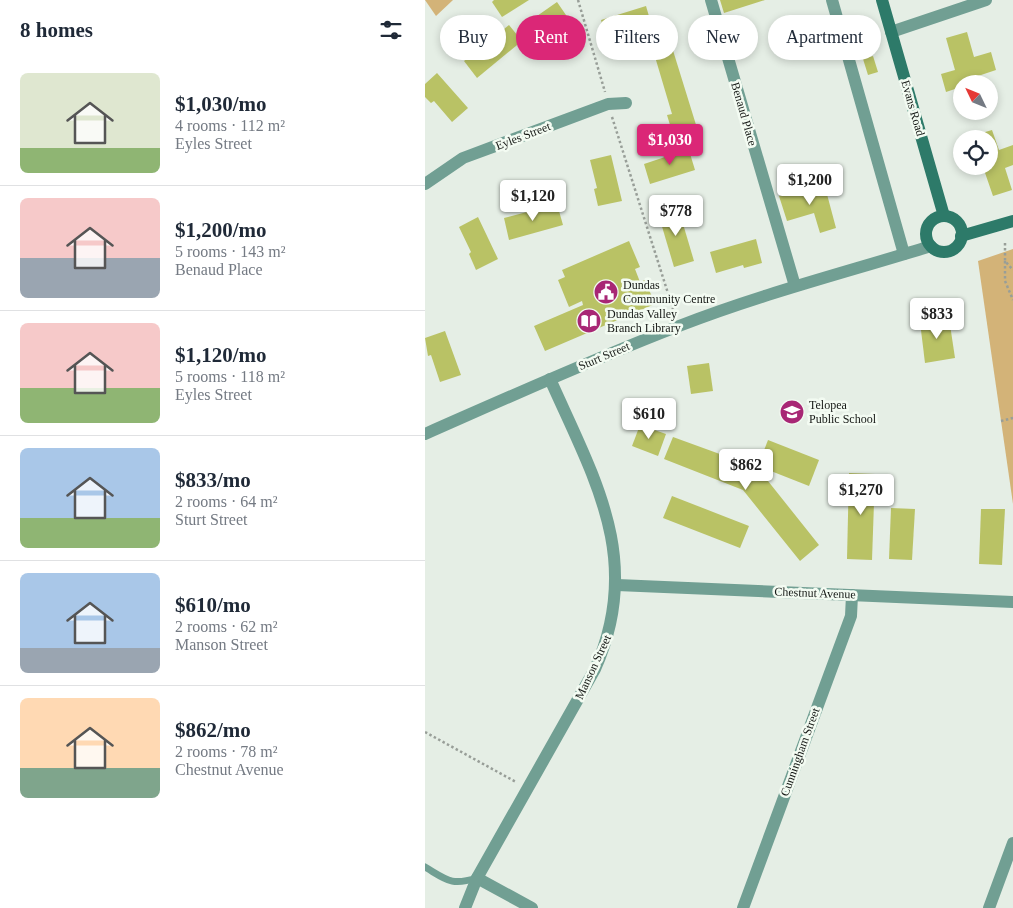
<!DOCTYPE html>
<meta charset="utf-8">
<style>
body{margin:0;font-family:Georgia,serif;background:#f6f6f7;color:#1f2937;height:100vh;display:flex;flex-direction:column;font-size:19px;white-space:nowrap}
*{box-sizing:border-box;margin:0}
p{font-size:16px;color:#747a83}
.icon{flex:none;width:28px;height:28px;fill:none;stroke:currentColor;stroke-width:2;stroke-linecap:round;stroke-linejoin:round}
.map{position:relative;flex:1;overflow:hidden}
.sheet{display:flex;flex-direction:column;background:#fff;width:425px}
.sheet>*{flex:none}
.guide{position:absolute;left:15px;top:15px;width:475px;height:45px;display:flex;gap:10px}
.needle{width:32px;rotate:313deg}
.fabs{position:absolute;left:528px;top:75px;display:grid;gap:10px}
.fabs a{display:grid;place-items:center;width:45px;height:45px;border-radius:50%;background:#fff;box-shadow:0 2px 8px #0003;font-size:25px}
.price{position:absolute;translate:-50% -42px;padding:0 11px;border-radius:5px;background:#fff;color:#222;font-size:16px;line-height:32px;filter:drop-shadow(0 1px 2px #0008)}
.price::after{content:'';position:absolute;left:50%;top:30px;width:15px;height:11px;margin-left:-8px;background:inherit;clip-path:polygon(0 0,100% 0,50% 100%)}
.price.selected{background:#db2777;color:#fff}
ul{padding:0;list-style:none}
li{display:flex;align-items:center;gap:15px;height:125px;padding:0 20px}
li+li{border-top:1px solid #e0e1e3}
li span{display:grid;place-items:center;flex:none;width:140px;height:100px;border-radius:8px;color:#555}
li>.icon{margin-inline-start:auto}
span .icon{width:60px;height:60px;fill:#fffc;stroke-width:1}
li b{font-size:21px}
h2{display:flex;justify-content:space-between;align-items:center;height:60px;padding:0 20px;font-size:21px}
.tag{padding:0 18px;border-radius:22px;background:#fff;box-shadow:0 2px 8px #0003;font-size:18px;line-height:45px}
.tag.selected{background:#db2777;color:#fff}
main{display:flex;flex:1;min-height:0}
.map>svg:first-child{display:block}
</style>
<main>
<section class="sheet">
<h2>8 homes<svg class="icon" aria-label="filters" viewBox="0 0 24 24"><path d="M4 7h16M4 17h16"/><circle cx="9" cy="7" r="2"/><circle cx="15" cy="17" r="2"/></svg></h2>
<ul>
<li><span style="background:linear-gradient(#dfe7d0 75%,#8fb573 0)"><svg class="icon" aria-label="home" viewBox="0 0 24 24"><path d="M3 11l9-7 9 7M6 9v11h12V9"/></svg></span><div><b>$1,030/mo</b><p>4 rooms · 112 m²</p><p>Eyles Street</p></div></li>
<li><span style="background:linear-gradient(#f6c9c9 60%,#9aa5b1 0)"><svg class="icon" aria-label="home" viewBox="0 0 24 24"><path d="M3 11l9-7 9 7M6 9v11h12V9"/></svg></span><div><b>$1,200/mo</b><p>5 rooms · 143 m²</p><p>Benaud Place</p></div></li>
<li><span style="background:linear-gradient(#f6c9c9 65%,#8fb573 0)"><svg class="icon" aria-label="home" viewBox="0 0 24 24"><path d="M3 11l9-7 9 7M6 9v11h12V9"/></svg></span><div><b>$1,120/mo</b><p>5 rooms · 118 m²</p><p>Eyles Street</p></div></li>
<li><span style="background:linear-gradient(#a9c7e8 70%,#8fb573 0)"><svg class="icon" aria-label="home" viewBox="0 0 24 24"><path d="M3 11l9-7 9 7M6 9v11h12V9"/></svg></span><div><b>$833/mo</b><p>2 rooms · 64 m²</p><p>Sturt Street</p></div></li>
<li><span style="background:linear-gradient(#a9c7e8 75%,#9aa5b1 0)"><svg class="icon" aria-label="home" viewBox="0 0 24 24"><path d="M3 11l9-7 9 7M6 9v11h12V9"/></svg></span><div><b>$610/mo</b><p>2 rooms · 62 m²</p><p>Manson Street</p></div></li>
<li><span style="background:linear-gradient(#ffd9b3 70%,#7fa58c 0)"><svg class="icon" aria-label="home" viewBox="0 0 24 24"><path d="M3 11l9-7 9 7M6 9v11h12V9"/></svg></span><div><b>$862/mo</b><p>2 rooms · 78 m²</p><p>Chestnut Avenue</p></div></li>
</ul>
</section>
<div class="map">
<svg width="588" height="908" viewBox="0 0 588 908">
<rect width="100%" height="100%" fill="#e5eee5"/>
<!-- green -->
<g fill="#d3b378">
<path d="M 0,0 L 28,0 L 11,16 Z"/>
<path d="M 588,249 L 588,504 L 553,261 Z"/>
</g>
<!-- building -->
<g fill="#b9c265">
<path d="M 69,0 L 104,0 L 77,17 L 67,2 Z"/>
<path d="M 295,0 L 340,0 L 299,13 Z"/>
<path d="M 132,2 L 159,41 L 142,53 L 125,30 L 123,31 L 112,16 Z"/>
<path d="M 221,6 L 228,30 L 210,35 L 209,32 L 182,41 L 176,20 Z"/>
<path d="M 84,25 L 97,41 L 52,78 L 39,61 Z"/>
<path d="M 542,32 L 549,57 L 566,52 L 571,70 L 553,76 L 555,84 L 536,84 L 536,87 L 521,92 L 516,74 L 530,70 L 521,38 Z"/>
<path d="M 246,44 L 272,128 L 248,135 L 242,115 L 247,114 L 228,50 Z"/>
<path d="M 448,56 L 453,72 L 443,75 L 438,59 Z"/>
<path d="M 12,73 L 43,108 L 27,122 L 9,101 L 6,103 L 0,97 L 0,84 Z"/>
<path d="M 567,130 L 574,150 L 588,145 L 588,165 L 580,168 L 587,190 L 568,196 L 558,167 L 545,172 L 543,166 L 564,166 L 564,139 L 551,139 L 550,135 Z"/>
<path d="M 263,147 L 270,170 L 225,184 L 219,164 L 246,155 L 245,152 Z"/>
<path d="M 186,155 L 197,201 L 173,206 L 169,189 L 172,188 L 165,160 Z"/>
<path d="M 399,183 L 411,228 L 395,233 L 389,213 L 362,221 L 354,196 Z"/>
<path d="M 132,204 L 138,225 L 84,240 L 79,218 Z"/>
<path d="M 253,207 L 269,261 L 249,267 L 233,213 Z"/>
<path d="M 53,217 L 73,259 L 51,270 L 44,254 L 46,252 L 34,227 Z"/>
<path d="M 331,239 L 337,263 L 319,268 L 318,265 L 291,273 L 285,252 Z"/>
<path d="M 204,241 L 215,267 L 210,269 L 215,282 L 220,280 L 230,304 L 120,351 L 109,326 L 158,305 L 157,301 L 144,307 L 133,280 L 140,277 L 137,270 Z"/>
<path d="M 524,318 L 530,358 L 500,363 L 495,322 Z"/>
<path d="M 20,331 L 36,375 L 15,382 L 6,355 L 3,356 L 0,338 Z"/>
<path d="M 284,363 L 288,391 L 266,394 L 262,366 Z"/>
<path d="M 215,425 L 241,434 L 233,456 L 207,446 Z"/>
<path d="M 248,437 L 325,465 L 339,476 L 394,545 L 375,561 L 318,490 L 239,459 Z"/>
<path d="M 343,440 L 394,460 L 384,486 L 333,466 Z"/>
<path d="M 424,473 L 450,474 L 447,560 L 422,559 Z"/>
<path d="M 247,496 L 324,526 L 315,548 L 238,518 Z"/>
<path d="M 466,508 L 490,509 L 487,560 L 464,559 Z"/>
<path d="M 556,509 L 580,509 L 577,565 L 554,564 Z"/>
</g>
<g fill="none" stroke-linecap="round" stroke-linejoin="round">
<!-- path -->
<g stroke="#989e98" stroke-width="2.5" stroke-dasharray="2.5 2.5" stroke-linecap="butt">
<path d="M 153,0 L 180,92"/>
<path d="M 434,35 L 447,30"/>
<path d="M 187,117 L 248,309"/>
<path d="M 580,243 L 580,261 L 588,270"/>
<path d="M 580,261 L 580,281 L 588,300"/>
<path d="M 576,421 L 588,418"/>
<path d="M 0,732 L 91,782"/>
</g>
<!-- lane -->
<path stroke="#719f93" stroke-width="7" d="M 0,867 C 22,880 26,886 52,878"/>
<!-- street -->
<g stroke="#719f93" stroke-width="12">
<path d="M 286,0 L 370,286"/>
<path d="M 407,0 L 479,254"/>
<path d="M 466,32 L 561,0"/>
<path d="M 0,184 L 38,158 L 183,104 L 201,103"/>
<path d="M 0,434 C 84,397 168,359 254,326 C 336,294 422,272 506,246"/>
<path d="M 192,585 L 588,602"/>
<path d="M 52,878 L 107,908"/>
<path d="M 40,908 L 52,878 L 170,669 C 219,560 169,478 125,379"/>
<path d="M 318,908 L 426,616 L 427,595"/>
<path d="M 564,908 L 588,843"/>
</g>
<!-- secondary -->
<g stroke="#2d7a69" stroke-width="12">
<path d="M 457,0 L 519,216"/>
<circle cx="519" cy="234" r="18"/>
<path d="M 536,236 L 588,221"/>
</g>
</g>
<!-- icons -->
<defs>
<symbol id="civic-disc" viewBox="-11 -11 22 22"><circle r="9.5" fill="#a82775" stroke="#f3fbf2"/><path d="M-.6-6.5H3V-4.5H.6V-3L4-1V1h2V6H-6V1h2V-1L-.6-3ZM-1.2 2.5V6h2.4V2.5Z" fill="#fff"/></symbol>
<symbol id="library-disc" viewBox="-11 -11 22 22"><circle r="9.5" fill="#a82775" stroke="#f3fbf2"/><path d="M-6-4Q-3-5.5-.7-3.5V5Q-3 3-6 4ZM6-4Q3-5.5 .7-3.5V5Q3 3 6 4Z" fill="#fff"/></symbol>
<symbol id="school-disc" viewBox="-11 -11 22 22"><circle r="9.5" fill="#a82775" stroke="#f3fbf2"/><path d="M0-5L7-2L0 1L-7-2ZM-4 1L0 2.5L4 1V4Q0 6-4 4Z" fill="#fff"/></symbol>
</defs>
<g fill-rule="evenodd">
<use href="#civic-disc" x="167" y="278" width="28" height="28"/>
<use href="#library-disc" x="150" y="307" width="28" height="28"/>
<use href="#school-disc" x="353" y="398" width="28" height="28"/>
</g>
<g text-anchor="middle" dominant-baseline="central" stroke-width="5" stroke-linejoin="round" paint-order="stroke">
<!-- street labels -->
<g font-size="12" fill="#151815" stroke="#f3fbf2">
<text transform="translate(488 108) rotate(74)">Evans Road</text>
<text transform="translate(319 114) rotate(74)">Benaud Place</text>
<text transform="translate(98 136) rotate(-21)">Eyles Street</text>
<text transform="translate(179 356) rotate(-23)">Sturt Street</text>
<text transform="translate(390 593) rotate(2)">Chestnut Avenue</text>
<text transform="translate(168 667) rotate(-65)">Manson Street</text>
<text transform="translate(375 752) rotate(-70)">Cunningham Street</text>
</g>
<!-- poi labels -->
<g font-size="12" fill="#151815" stroke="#f3fbf2" text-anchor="start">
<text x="198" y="285">Dundas<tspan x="198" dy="14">Community Centre</tspan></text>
<text x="182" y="314">Dundas Valley<tspan x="182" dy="14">Branch Library</tspan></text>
<text x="384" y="405">Telopea<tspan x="384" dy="14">Public School</tspan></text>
</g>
</g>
</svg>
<div class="fabs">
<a><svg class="needle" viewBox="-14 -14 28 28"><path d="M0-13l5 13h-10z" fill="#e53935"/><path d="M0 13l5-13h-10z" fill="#747a83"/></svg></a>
<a><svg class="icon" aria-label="locate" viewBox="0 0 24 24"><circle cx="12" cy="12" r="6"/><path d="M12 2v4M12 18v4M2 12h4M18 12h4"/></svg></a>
</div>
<b class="price selected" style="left:245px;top:166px">$1,030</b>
<b class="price" style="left:385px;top:206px">$1,200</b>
<b class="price" style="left:108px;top:222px">$1,120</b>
<b class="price" style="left:251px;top:237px">$778</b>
<b class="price" style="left:512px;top:340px">$833</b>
<b class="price" style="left:224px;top:440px">$610</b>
<b class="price" style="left:321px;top:491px">$862</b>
<b class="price" style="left:436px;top:516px">$1,270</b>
<div class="guide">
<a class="tag">Buy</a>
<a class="tag selected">Rent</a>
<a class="tag">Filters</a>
<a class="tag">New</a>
<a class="tag">Apartment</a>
</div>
</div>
</main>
